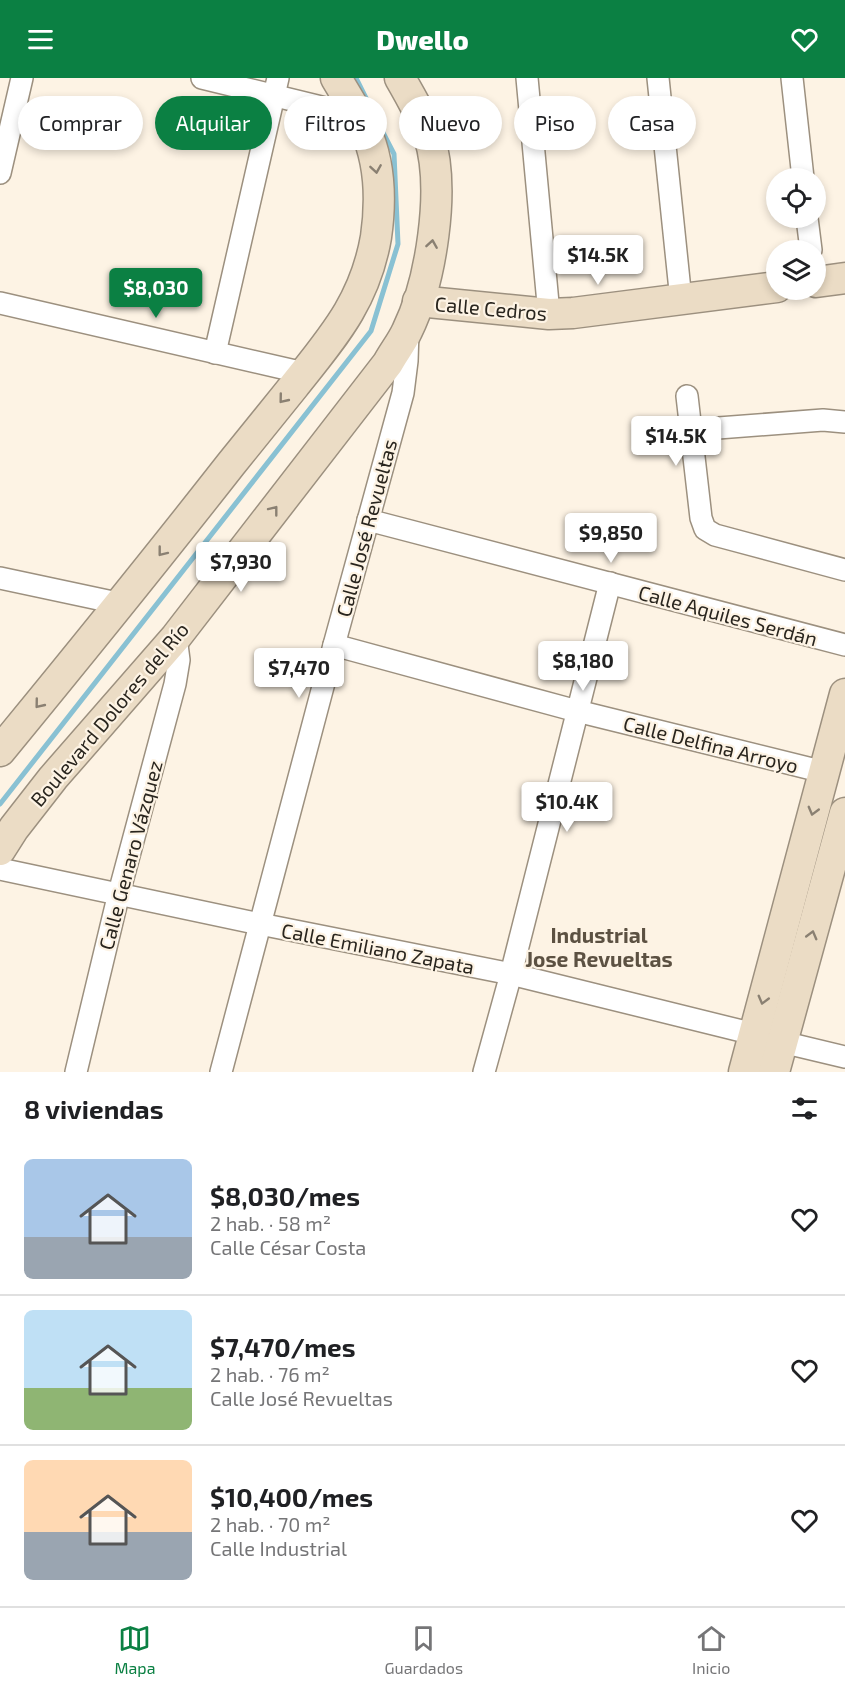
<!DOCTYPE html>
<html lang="es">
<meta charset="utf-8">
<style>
body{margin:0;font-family:"Exo 2",sans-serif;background:#f2f2f2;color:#202124;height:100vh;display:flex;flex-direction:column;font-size:22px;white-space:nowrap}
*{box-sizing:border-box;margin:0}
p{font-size:20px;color:#757577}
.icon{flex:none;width:33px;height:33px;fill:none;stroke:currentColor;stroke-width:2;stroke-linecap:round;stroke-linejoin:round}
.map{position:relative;height:994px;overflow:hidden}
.sheet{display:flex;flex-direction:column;background:#fff;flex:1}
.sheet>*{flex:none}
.guide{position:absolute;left:18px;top:18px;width:810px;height:54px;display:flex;gap:12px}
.buttons{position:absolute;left:766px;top:90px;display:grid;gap:12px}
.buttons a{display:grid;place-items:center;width:60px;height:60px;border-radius:50%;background:#fff;box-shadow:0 3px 9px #0003;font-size:30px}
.price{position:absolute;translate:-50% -51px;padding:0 14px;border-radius:6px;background:#fff;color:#222;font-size:20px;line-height:39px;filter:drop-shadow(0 2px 3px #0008)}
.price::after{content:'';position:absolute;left:50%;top:36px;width:18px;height:14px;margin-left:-9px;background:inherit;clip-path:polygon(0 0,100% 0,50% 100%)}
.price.on{background:#0b8043;color:#fff}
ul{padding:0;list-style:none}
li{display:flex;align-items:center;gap:18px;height:150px;padding:0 24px}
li+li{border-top:2px solid #e0e0e0}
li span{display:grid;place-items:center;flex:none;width:168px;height:120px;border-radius:9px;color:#555}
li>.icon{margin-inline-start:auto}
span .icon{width:72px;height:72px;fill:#fffc;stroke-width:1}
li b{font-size:26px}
h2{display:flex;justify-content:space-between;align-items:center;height:72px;padding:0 24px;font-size:26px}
.tag{padding:0 21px;border-radius:27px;background:#fff;box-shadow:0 3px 9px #0003;font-size:21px;line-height:54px}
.tag.on{background:#0b8043;color:#fff}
header{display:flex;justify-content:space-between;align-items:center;height:78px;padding:0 24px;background:#0b8043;color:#fff;font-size:27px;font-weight:800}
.tab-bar{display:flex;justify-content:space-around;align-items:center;height:84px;border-top:2px solid #e0e0e0;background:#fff;font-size:16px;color:#757577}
.tab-bar a{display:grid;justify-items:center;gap:3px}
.tab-bar .on{color:#0b8043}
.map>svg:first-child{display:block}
</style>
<header><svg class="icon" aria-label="menu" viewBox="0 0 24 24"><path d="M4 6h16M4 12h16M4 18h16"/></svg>Dwello<svg class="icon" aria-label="heart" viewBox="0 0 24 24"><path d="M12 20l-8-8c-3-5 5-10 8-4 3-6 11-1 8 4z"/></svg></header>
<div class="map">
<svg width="845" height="994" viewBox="0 0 845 994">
<rect width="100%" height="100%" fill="#fdf3e4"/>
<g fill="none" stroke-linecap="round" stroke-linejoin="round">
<!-- stream -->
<g stroke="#89c1d3" stroke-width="5">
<path d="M 356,0 L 370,28"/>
<path d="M 0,726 L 371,253 L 398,166 L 394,76 L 378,45"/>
</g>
<defs>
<g id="street">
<path d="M 202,0 L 358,38"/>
<path d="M 527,0 L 549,236"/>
<path d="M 658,0 L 681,222"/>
<path d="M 792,0 L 803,100"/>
<path d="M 0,95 L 22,0"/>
<path d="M 807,140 L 811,172"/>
<path d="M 0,225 L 304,295"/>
<path d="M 215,275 L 278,0"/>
<path d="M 687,318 L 701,440 L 705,451 L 715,457 L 845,492"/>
<path d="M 692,352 L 823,342 L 845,344"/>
<path d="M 368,442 L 845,567"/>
<path d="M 0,500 L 122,526"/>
<path d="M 334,567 L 577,633 L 824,694"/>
<path d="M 0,791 L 260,846 L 511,896 L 754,956"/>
<path d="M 782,964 L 845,979"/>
<path d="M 76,994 L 119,815 L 175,606 L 179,582 L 176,559"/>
<path d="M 221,994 L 334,567 L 403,315 L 407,283 L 408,253"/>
<path d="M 484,994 L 511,896 L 610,505"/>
</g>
<g id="secondary">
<path d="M 816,204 L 845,200"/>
<path d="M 418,223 L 549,236 L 573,235 L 777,209"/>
<path d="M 0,673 C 78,578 155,483 231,386 C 252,360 273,334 294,308 C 333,259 365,223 376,159 C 381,124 380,84 365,51 C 357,34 346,17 336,0"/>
<path d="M 0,772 L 14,750 L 53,700 L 176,559 L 388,285 C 394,274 402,264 407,253 C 431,204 446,111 429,58 C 422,38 411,19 400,0"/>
<path d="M 744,994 L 845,616"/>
<path d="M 774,994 L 845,735"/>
</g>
</defs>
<!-- street casing -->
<use href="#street" stroke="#9c907f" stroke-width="24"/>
<!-- secondary casing -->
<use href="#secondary" stroke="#9c907f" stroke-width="33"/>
<!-- street -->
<use href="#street" stroke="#fff" stroke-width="21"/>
<!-- secondary -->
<use href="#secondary" stroke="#ebdcc5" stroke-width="30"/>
</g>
<!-- one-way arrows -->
<defs><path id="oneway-chevron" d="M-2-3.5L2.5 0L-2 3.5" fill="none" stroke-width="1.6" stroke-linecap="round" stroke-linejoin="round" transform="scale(1.5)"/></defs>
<g stroke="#8a8072">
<use href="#oneway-chevron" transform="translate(376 91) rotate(81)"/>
<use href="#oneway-chevron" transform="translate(432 166) rotate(-81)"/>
<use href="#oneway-chevron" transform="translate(283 321) rotate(129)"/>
<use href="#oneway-chevron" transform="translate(274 432) rotate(-52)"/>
<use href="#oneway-chevron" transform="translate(162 474) rotate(128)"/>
<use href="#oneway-chevron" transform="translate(39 626) rotate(129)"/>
<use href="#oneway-chevron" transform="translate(813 733) rotate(105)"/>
<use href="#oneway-chevron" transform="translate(812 857) rotate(-75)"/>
<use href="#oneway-chevron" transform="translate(763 922) rotate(105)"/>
</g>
<g text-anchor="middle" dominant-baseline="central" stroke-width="4.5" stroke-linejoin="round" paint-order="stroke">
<!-- street labels -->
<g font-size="20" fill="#29251e" stroke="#fdf3e4">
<text transform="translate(491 230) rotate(5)">Calle Cedros</text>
<text transform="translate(366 450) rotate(-75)">Calle José Revueltas</text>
<text transform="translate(728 537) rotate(15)">Calle Aquiles Serdán</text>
<text transform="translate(109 636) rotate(-50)">Boulevard Dolores del Río</text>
<text transform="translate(711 666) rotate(14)">Calle Delfina Arroyo</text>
<text transform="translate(130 777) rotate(-75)">Calle Genaro Vázquez</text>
<text transform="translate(378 870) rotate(11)">Calle Emiliano Zapata</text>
</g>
<!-- neighbourhood labels -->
<g font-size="21" font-weight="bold" fill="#5c5142" stroke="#fdf3e4">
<text x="599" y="856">Industrial<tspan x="599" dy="24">Jose Revueltas</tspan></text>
</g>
</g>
</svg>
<div class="buttons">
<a><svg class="icon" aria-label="locate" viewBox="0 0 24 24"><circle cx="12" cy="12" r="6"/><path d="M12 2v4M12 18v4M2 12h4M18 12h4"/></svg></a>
<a><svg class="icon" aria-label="layers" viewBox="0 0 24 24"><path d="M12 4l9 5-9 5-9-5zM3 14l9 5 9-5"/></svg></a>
</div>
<b class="price" style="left:598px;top:208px">$14.5K</b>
<b class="price on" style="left:156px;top:241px">$8,030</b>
<b class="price" style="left:676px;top:389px">$14.5K</b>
<b class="price" style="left:611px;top:486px">$9,850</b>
<b class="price" style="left:241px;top:515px">$7,930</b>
<b class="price" style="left:583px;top:614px">$8,180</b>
<b class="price" style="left:299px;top:621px">$7,470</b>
<b class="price" style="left:567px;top:755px">$10.4K</b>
<div class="guide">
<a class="tag">Comprar</a>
<a class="tag on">Alquilar</a>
<a class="tag">Filtros</a>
<a class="tag">Nuevo</a>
<a class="tag">Piso</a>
<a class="tag">Casa</a>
</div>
</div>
<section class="sheet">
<h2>8 viviendas<svg class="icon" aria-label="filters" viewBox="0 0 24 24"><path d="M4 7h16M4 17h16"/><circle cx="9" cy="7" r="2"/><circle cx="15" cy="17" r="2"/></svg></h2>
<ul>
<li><span style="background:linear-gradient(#a9c7e8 65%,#9aa5b1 0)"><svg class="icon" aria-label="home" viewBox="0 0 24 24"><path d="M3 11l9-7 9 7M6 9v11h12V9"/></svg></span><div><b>$8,030/mes</b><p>2 hab. · 58 m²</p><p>Calle César Costa</p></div><svg class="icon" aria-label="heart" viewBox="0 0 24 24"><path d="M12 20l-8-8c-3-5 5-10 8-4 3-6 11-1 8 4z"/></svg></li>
<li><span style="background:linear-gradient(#bfe0f5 65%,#8fb573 0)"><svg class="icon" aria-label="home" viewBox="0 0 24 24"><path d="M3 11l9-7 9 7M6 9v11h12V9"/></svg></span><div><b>$7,470/mes</b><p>2 hab. · 76 m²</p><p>Calle José Revueltas</p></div><svg class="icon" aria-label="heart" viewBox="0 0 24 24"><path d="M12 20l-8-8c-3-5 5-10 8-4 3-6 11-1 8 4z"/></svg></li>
<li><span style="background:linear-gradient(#ffd9b3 60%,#9aa5b1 0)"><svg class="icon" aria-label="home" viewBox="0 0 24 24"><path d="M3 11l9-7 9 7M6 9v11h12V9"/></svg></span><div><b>$10,400/mes</b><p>2 hab. · 70 m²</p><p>Calle Industrial</p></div><svg class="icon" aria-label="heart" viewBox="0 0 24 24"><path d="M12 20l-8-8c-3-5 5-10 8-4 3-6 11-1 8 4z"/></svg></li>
</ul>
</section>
<nav class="tab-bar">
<a class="on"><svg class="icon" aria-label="map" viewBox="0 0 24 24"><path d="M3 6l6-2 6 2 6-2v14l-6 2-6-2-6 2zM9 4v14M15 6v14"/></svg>Mapa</a>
<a><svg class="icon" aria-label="saved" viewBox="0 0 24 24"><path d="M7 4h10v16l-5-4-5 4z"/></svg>Guardados</a>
<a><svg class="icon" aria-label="home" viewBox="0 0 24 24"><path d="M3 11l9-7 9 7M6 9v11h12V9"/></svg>Inicio</a>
</nav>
